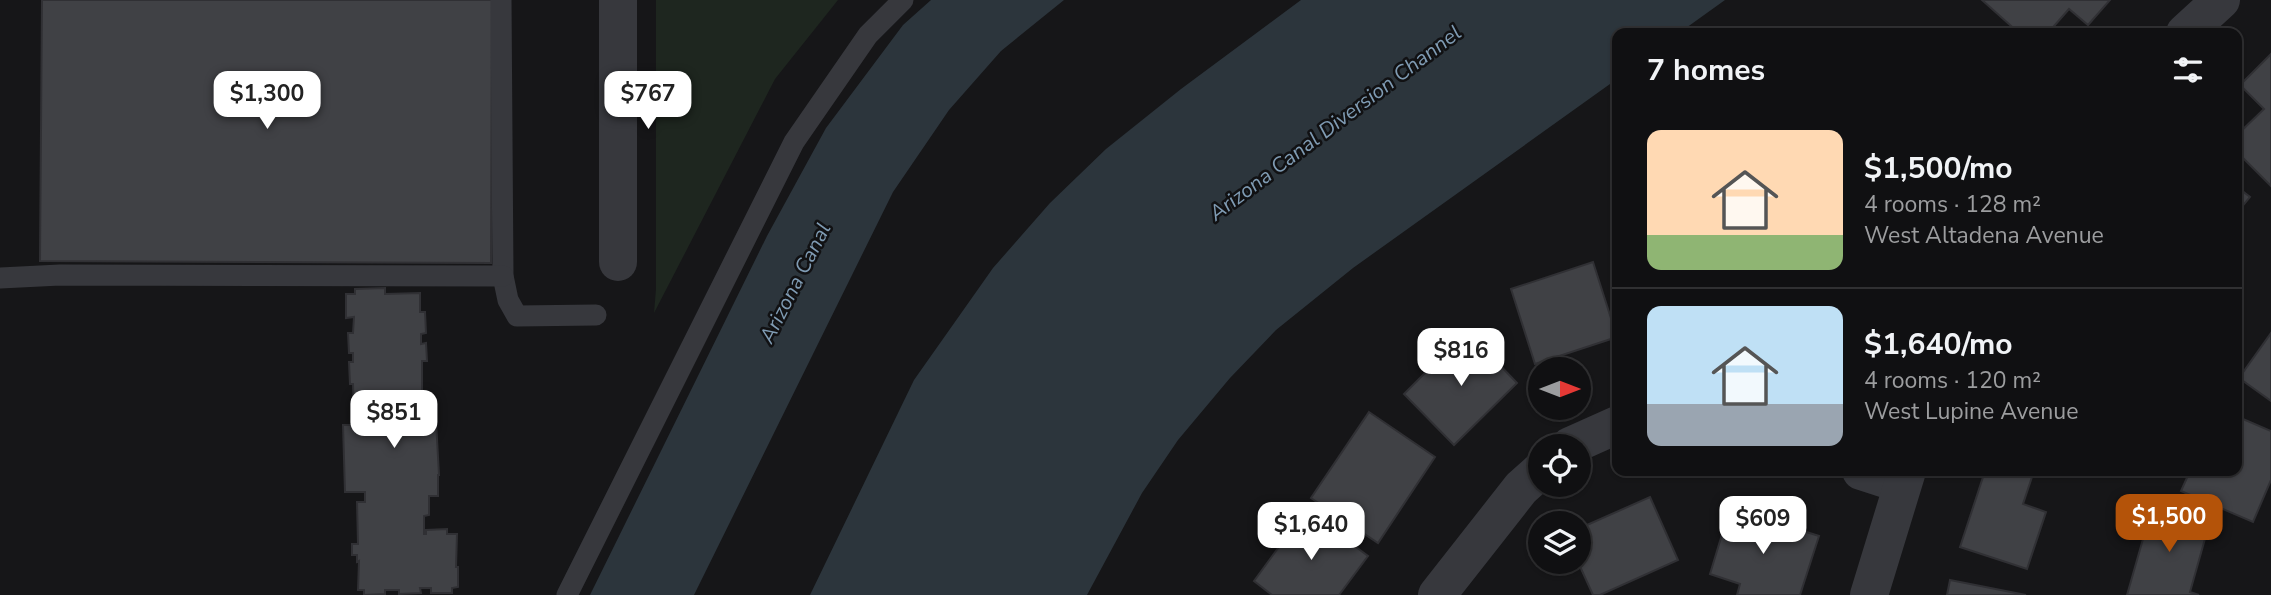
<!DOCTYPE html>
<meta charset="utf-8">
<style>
body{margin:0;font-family:"Nunito Sans",sans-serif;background:#19191b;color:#f1f3f6;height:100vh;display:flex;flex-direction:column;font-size:26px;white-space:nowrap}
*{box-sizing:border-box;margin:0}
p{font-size:23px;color:#9c9d9f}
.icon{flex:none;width:38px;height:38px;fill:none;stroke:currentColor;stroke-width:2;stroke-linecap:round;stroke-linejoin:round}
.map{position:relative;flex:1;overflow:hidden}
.side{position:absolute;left:1612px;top:28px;width:630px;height:448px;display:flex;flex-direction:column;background:#101012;border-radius:14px;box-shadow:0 2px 5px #0004,0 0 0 2px #303032}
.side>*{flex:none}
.needle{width:46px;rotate:90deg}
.fabs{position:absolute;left:1528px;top:357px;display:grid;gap:14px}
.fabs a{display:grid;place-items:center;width:63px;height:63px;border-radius:50%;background:#101012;box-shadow:0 2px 5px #0004,0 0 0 2px #303032;font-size:35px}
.price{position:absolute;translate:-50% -60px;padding:0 16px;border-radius:14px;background:#fff;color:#222;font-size:23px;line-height:46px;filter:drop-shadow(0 2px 4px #0008)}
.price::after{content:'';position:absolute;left:50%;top:42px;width:21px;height:16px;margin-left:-10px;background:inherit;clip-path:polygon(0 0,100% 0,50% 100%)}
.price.current{background:#b45309;color:#fff}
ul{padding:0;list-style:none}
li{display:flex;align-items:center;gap:21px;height:175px;padding:0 35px}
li+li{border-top:2px solid #303032}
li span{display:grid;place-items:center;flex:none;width:196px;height:140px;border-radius:14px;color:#555}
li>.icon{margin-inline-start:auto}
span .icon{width:84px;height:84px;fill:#fffc;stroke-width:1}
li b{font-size:30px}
h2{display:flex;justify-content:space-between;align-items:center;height:84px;padding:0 35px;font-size:30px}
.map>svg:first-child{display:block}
</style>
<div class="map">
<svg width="2271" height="595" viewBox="0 0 2271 595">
<rect width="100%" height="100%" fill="#161618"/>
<!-- green -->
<path fill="#1e261f" d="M 656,0 L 838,0 L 775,79 L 654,313 L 656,289 Z"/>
<!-- water -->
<g fill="#2c353c">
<path d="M 931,0 L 1064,0 L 1001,51 L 949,110 L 893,192 L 694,595 L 590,595 L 767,236 L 826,128 L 903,25 Z"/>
<path d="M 1301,0 L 1725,0 L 1679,33 L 1617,33 L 1617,79 L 1353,268 L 1276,330 L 1230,378 L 1178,440 L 1142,493 L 1087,595 L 810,595 L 914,380 L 993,268 L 1050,203 L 1106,149 L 1181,89 Z"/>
</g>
<!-- building -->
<g fill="#404145" stroke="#303034" stroke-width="2">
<path d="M 42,0 L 492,0 L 491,263 L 40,261 Z"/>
<path d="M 1982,0 L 2110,0 L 2088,25 L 2069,9 L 2048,33 L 2019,33 Z"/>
<path d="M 2271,54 L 2271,186 L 2236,151 L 2236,136 L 2264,109 L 2240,85 Z"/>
<path d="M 2236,186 L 2250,197 L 2236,214 Z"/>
<path d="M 1593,262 L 1617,337 L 1535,364 L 1511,289 Z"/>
<path d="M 385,288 L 385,294 L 420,293 L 420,312 L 425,312 L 426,333 L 421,334 L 421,344 L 426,343 L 427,361 L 422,361 L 422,401 L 427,401 L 427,421 L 436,421 L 439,475 L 438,475 L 438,496 L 429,496 L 429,515 L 424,516 L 424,534 L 426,534 L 426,530 L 447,529 L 447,534 L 457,534 L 456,567 L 458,567 L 458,587 L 452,588 L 452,593 L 431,593 L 431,588 L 420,588 L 421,593 L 399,594 L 399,590 L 385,590 L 385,594 L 364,595 L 364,590 L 358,590 L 359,561 L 357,562 L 357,555 L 352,555 L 352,544 L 358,544 L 357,502 L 365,502 L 365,492 L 345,492 L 343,425 L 364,425 L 364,416 L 354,416 L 353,384 L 350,384 L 349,362 L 353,362 L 353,353 L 349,353 L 348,333 L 353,333 L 354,317 L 346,318 L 346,294 L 355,294 L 355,289 Z"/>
<path d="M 1467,331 L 1517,383 L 1454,445 L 1404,394 Z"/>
<path d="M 2271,333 L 2271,401 L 2239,378 Z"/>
<path d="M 1369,412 L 1435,457 L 1378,543 L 1311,498 Z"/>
<path d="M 2236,416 L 2271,431 L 2271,480 L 2253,522 L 2181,491 L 2190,471 L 2236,471 Z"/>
<path d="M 1985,471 L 2012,471 L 2032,477 L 2023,504 L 2046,512 L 2027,569 L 1960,547 Z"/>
<path d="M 1650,497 L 1678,560 L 1600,595 L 1593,595 L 1578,562 L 1578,529 Z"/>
<path d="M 2153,504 L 2210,521 L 2190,592 L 2199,595 L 2127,595 Z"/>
<path d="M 1730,508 L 1819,536 L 1800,595 L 1737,595 L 1740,584 L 1710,574 Z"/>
<path d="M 1306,510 L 1368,556 L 1339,595 L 1272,595 L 1254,581 Z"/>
<path d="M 1950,580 L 2026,595 L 1947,595 Z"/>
</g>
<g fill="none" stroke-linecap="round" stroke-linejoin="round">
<!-- service -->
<g stroke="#37383d" stroke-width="21">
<path d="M 501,0 L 503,276 L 508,300 L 517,316 L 596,315"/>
<path d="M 0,278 L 60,275 L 503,276"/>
<path d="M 567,595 L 794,142 L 868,35 L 903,0"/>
</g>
<!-- minor -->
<g stroke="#37383d" stroke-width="38">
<path d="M 2185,33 L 2221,0"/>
<path d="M 1570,446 L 1617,425"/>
<path d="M 1861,471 L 1901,484"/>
<path d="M 1437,595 L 1521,488 L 1540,471"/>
<path d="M 1869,595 L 1907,471"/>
</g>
<!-- tertiary -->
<path stroke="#37383d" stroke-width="38" d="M 618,0 L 618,262"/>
</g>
<g text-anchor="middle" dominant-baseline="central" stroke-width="5" stroke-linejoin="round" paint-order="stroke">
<!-- water labels -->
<g font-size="21" font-style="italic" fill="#7f9bb3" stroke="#111113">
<text transform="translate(1335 123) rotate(-37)">Arizona Canal Diversion Channel</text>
<text transform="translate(795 283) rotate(-63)">Arizona Canal</text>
</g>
</g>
</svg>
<div class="fabs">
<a><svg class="needle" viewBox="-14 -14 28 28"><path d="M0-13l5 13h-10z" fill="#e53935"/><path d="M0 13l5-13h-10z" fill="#9c9d9f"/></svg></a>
<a><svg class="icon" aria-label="locate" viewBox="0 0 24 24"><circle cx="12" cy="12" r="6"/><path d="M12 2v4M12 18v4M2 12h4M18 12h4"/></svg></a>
<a><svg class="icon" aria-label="layers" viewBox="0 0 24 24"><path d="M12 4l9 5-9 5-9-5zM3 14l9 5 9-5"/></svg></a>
</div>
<b class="price" style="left:267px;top:131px">$1,300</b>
<b class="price" style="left:648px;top:131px">$767</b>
<b class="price" style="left:1461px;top:388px">$816</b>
<b class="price" style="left:394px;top:450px">$851</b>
<b class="price current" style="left:2169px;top:554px">$1,500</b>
<b class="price" style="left:1763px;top:556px">$609</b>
<b class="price" style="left:1311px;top:562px">$1,640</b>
<section class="side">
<h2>7 homes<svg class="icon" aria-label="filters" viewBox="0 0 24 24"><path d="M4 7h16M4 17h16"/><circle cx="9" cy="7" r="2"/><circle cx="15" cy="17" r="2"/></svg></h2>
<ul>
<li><span style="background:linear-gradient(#ffd9b3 75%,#8fb573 0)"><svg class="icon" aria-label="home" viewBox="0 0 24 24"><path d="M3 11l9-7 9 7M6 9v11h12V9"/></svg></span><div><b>$1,500/mo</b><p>4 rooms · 128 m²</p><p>West Altadena Avenue</p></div></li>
<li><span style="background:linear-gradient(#bfe0f5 70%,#9aa5b1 0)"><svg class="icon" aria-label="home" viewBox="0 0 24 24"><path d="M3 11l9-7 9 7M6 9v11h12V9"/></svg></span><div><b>$1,640/mo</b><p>4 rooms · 120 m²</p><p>West Lupine Avenue</p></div></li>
</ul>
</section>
</div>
